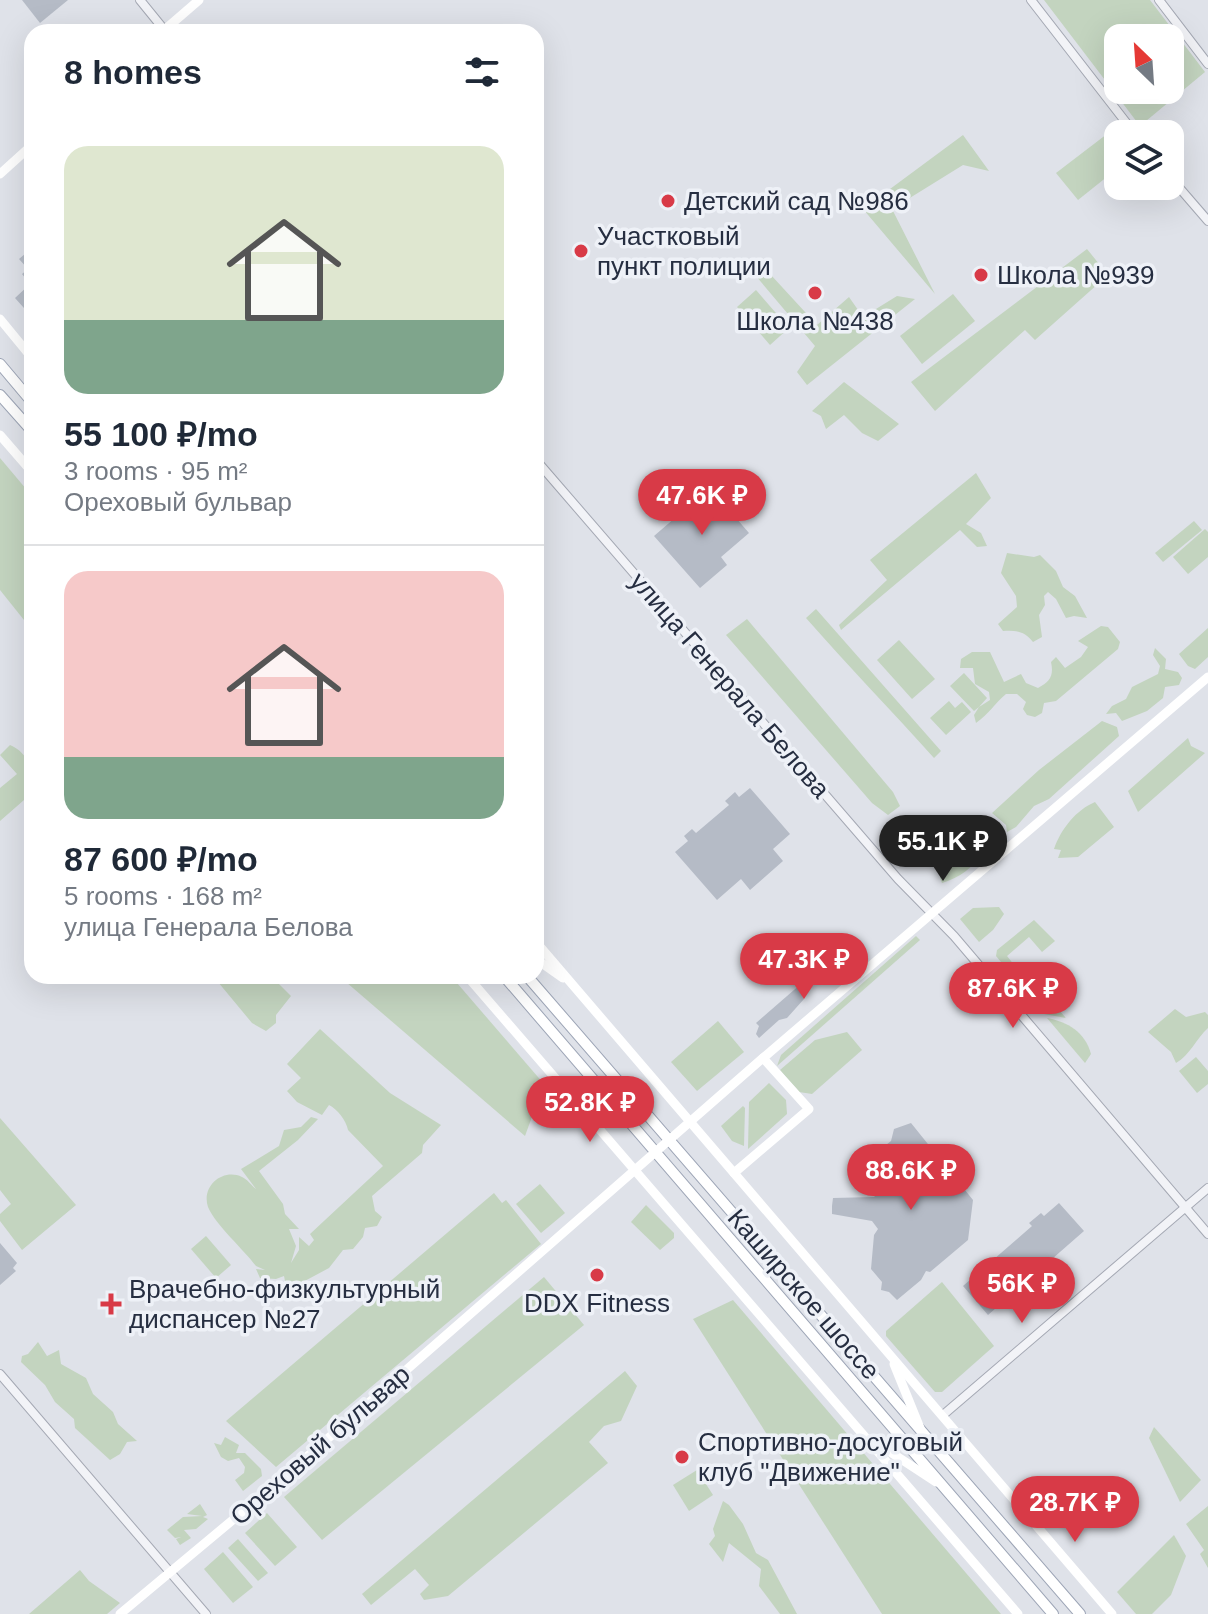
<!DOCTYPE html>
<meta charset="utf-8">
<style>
body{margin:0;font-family:Helvetica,sans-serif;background:#f6f6f7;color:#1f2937;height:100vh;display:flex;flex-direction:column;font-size:30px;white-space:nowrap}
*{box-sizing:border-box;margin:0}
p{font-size:26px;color:#747a83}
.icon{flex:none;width:44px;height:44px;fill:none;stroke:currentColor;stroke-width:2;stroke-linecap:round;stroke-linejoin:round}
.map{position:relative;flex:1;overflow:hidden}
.sheet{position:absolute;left:24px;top:24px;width:520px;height:960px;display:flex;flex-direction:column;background:#fff;border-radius:24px;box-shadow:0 8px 32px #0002}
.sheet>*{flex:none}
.needle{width:52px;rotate:335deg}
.tools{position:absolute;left:1104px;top:24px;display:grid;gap:16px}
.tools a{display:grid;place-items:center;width:80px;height:80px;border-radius:16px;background:#fff;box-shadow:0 8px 32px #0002;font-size:40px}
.price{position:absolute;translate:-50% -68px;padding:0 18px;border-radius:28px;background:#d83a47;color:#fff;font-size:26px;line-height:52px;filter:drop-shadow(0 2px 4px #0008)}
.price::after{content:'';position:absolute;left:50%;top:48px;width:24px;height:18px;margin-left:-12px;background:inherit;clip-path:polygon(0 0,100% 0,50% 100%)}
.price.on{background:#222;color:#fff}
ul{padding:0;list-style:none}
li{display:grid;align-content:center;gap:16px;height:424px;padding:0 40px}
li+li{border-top:2px solid #e0e1e3}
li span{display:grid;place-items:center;height:248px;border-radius:24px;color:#555}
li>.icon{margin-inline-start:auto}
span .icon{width:144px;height:144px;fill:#fffc;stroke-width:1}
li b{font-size:34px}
h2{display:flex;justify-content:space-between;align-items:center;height:96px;padding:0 40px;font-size:34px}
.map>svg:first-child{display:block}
</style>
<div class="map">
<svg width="1208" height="1614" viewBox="0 0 1208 1614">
<rect width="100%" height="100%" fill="#dfe2e9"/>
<!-- green -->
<g fill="#c3d4bf" fill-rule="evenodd">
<path d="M 1044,0 L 1150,0 L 1205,72 L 1140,126 ZM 1118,38 L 1170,38 L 1170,90 L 1118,90 Z"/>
<path d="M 1107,134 L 1118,149 L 1118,168 L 1078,200 L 1056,173 Z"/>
<path d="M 963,135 L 989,171 L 963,165 L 892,209 L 935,294 L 863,209 Z"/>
<path d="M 1087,249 L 1108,275 L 1035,340 L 1025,330 L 935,411 L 911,382 Z"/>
<path d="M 759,262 L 817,325 L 849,297 L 863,317 L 897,296 L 915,299 L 807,385 L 797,372 L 815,346 L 750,269 Z"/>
<path d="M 756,290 L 789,328 L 770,345 L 737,307 Z"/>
<path d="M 953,294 L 975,321 L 922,364 L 900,336 Z"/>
<path d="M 844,382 L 899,424 L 878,441 L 862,433 L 844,415 L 826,429 L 821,416 L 812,411 Z"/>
<path d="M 0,458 L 32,496 L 32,630 L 0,590 Z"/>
<path d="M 976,473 L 991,498 L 966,524 L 981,533 L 987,546 L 977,547 L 960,530 L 841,630 L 839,625 L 887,580 L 870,560 Z"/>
<path d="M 1194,521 L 1202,530 L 1163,562 L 1155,553 Z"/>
<path d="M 1205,529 L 1208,532 L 1208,557 L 1188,574 L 1173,557 Z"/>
<path d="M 1007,553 L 1034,557 L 1040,555 L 1056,571 L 1063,587 L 1075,596 L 1087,618 L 1074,616 L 1066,618 L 1056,599 L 1048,592 L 1044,596 L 1045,605 L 1039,615 L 1042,637 L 1033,642 C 1025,631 1015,630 1003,631 L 998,624 L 1017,607 L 1016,596 L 1001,573 Z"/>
<path d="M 816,609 L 941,751 L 934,758 C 892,711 848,666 806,618 Z"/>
<path d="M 747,619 L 893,792 L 900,806 L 888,815 L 872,803 L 726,635 Z"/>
<path d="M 1101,626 L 1108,627 L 1120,642 L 1118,649 L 1056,701 L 1044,703 L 1042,713 L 1035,717 L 1027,715 L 1023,709 L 1026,702 L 1017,694 L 1006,694 C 994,704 989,714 976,723 L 974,715 L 979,707 L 974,711 L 950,686 L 964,673 L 987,698 L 979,707 L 990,700 L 989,692 L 975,684 L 973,668 L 960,668 L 961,659 L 972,652 L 990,652 L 1004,682 L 1021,674 L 1026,683 L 1038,688 C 1050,682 1054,676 1051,662 L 1056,657 L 1065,668 L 1081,657 L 1088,647 L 1078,641 Z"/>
<path d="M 1208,628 L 1208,657 L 1195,669 L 1188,666 L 1179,654 Z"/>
<path d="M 899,640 L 935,679 L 912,699 L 877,660 Z"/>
<path d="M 1155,648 L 1166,659 L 1165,669 L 1178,672 L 1182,678 L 1179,685 L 1165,687 L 1163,698 L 1147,711 L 1122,721 L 1116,713 L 1106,714 L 1112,706 L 1126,699 L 1132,687 L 1158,674 L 1160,666 L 1153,655 Z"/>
<path d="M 949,701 L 955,708 L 962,702 L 971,712 L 946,735 L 930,718 Z"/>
<path d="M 1102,721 L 1117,727 L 1119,736 L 1049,799 L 1034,806 L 1016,827 L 1007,832 L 1006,825 L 992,813 L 1039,770 Z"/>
<path d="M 1188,738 L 1191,746 L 1205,753 L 1138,812 L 1128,791 Z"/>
<path d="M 10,745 C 31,754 32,773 32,793 L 0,821 L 0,788 L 17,774 L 0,755 Z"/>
<path d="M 1095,802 L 1114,827 L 1078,857 L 1058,858 L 1061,850 L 1054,849 C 1061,829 1076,810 1095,802 Z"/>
<path d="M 969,839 L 982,851 C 973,869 960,877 942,883 C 933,863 955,852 969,839 Z"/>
<path d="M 999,907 L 1004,914 L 993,930 L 979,942 L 960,919 L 973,908 Z"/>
<path d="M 1034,920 L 1055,941 L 1042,952 L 1029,937 L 1007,956 L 1019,971 L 1027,974 L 1066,1018 L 1044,1014 L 996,956 L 997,950 Z"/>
<path d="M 916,936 L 920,940 L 777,1066 L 781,1055 Z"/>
<path d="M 213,976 L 271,976 L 291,996 L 276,1015 L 276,1023 L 266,1031 L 252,1023 Z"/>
<path d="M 339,976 L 451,976 L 544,1084 L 525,1136 Z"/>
<path d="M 1175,1009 L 1186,1017 L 1205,1012 L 1208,1015 L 1208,1028 C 1196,1039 1190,1055 1176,1063 L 1171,1052 L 1148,1032 Z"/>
<path d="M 1047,1018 C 1068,1022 1085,1032 1091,1054 L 1085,1063 Z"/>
<path d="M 718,1021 L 744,1052 L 697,1091 L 671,1062 Z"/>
<path d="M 320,1029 L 390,1093 L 441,1125 L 423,1145 L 422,1153 L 372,1196 L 375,1211 L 382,1217 L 377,1226 L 365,1228 L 363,1237 L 353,1249 L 343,1250 L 329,1268 L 301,1283 L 304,1293 L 294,1298 L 287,1291 L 284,1276 L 276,1279 L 260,1278 L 256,1269 L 265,1270 L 256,1266 C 244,1250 215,1224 208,1207 C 201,1186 223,1168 242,1177 C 247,1179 251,1185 256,1189 L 241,1169 L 279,1146 L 284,1130 L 301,1127 L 311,1117 L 318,1119 L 298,1140 L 259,1171 L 283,1204 L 285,1214 L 299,1229 L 289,1229 L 296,1246 L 291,1263 L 299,1250 L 299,1237 L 309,1246 L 314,1240 L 310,1234 L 383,1166 L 348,1130 C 346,1120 337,1109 329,1105 L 322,1115 L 297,1102 L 287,1091 L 301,1078 L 287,1064 Z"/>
<path d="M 847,1032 L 862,1050 L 812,1094 L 799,1092 L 780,1070 L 815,1040 Z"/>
<path d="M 1196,1057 L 1208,1071 L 1208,1084 L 1197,1093 L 1179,1071 Z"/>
<path d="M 769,1083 L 786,1100 L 787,1114 L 748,1149 L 749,1102 Z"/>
<path d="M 743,1106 L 745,1108 L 744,1146 L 732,1141 L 721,1126 Z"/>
<path d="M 0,1118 L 76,1205 L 22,1250 L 0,1221 L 0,1214 L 11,1204 L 0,1190 Z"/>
<path d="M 540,1184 L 565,1213 L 541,1233 L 516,1204 Z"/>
<path d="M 494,1193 L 502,1203 L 506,1200 L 541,1244 L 276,1467 L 226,1421 Z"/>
<path d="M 646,1205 L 674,1233 L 674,1238 L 660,1250 L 631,1222 Z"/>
<path d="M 206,1236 L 231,1265 L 216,1278 L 191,1249 Z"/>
<path d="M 544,1277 L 584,1325 L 322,1540 L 284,1497 Z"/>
<path d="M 942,1282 L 994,1346 L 942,1392 L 935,1392 L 886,1336 L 886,1331 Z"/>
<path d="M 733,1300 L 1001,1614 L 882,1614 L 693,1319 Z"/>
<path d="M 38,1342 L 47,1356 L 59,1350 L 61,1364 L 86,1378 L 93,1394 L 113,1412 L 118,1424 L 137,1441 L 127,1442 L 120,1454 L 110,1460 L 75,1428 L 74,1419 L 55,1402 L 45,1385 L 21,1362 L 22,1356 L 28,1354 Z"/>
<path d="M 625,1371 L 637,1386 L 621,1421 L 604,1426 L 589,1442 L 608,1463 L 448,1596 L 424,1600 L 420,1594 L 429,1585 L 415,1569 L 371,1605 L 362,1594 Z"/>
<path d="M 1154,1427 L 1201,1480 L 1180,1502 L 1149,1438 Z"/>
<path d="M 225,1437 L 239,1445 L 236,1453 L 245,1453 L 261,1469 L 262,1476 L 243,1491 L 235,1480 L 244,1473 L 245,1467 L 239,1458 L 228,1461 L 221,1457 L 214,1443 L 221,1445 Z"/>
<path d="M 697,1470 L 713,1495 L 689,1511 L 673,1485 Z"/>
<path d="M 723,1501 L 729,1505 L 743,1524 L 756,1553 L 768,1560 L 797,1614 L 780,1614 L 759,1586 L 761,1569 L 729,1543 L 723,1562 L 709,1544 L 715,1536 L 713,1529 Z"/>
<path d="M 200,1504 L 207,1515 L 203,1517 L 208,1519 L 196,1529 L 184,1530 L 191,1538 L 180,1545 L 176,1539 L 181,1537 L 175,1538 L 167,1530 L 183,1517 L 202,1516 L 187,1514 Z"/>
<path d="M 1208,1506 L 1208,1568 L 1200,1554 L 1204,1550 L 1186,1524 Z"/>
<path d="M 267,1513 L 297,1547 L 275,1566 L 245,1533 Z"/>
<path d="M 1174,1535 L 1186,1556 L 1171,1595 L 1152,1614 L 1136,1614 L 1117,1592 Z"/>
<path d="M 238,1539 L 268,1573 L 258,1581 L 228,1548 Z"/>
<path d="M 223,1552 L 253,1587 L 233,1603 L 204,1569 Z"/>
<path d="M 80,1570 L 89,1581 L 120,1603 L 107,1614 L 29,1614 Z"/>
</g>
<!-- building -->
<g fill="#b5bbc6">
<path d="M 22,0 L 68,0 L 40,23 Z"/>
<path d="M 32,248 L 32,317 L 15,298 L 30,284 L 22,274 L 28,269 L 19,259 Z"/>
<path d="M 710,488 L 749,533 L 721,557 L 727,565 L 700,588 L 654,536 L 690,505 L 686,501 L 695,493 L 699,497 Z"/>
<path d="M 750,788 L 790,834 L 773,849 L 783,861 L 750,890 L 741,879 L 717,900 L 675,852 L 688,841 L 684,836 L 692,829 L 696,833 L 729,805 L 725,801 L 735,792 L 739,797 Z"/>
<path d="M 907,828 L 923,845 L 913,854 L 904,847 L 898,837 Z"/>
<path d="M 802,983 L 806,987 L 802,995 L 804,999 L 787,1018 L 779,1020 L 759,1038 L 756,1034 L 759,1026 L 756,1023 Z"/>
<path d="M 911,1123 L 973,1200 L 968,1240 L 930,1272 L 926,1271 L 921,1280 L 897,1300 L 889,1292 L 881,1290 L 882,1282 L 871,1269 L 874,1235 L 878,1229 L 872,1221 L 832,1214 L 832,1206 L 833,1198 L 874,1197 L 881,1190 L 877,1183 L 881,1149 L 891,1141 L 894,1129 Z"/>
<path d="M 1059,1203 L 1084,1231 L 1036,1273 L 1041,1279 L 1032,1287 L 1027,1281 L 988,1315 L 963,1286 L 1032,1226 L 1029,1223 L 1041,1213 L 1044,1216 Z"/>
<path d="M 0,1243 L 17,1263 L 13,1268 L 16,1271 L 0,1285 Z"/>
</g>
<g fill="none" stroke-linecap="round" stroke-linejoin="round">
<defs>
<g id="tertiary">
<path d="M 140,0 L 166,32"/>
<path d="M 1031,0 L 1135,134"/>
<path d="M 1159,0 L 1208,64"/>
<path d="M 1170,177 L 1208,221"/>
<path d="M 536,460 L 898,879 L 954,936 L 1208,1234"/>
<path d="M 0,1374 L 206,1614"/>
<path d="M 943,1415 L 1208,1188"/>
</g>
<g id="primary">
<path d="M 0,364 L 32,402"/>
<path d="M 0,395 L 32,431"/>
<path d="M 504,976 L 1053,1614"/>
<path d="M 527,976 L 1080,1614"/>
</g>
</defs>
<!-- tertiary casing -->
<use href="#tertiary" stroke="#a4a8b3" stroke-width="10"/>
<!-- primary casing -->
<use href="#primary" stroke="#9da5b6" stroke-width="12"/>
<!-- tertiary -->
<use href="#tertiary" stroke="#f2f3f7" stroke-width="8"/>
<!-- secondary -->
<g stroke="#fff" stroke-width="9">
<path d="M 162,32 L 199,0"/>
<path d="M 0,174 L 32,145"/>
<path d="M 0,319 L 32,358"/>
<path d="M 0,435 L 32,472"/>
<path d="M 536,942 L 1112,1614"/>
<path d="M 536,959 L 563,978"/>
<path d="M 467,976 L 1018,1614"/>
<path d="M 734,1173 L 809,1109 L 763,1058"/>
<path d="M 894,1364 L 920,1428"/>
<path d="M 878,1444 L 936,1482"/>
<path d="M 120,1614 L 277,1483 L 763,1058 L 1208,677"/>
</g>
<!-- primary -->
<use href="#primary" stroke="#fff" stroke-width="10"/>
</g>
<!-- markers -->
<g fill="#d83a47" stroke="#eef1f7" stroke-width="3">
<circle cx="668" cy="201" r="8"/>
<circle cx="581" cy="251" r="8"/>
<circle cx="981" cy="275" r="8"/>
<circle cx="815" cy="293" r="8"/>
<circle cx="597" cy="1275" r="8"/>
<path d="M107 1292h8v8h8v8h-8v8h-8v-8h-8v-8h8z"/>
<circle cx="682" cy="1457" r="8"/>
</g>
<g text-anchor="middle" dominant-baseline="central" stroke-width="7" stroke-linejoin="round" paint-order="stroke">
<!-- poi labels -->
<g font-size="26" fill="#262e41" stroke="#eef1f7" text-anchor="start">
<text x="684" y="201">Детский сад №986</text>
<text x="597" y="236">Участковый<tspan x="597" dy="30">пункт полиции</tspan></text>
<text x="997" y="275">Школа №939</text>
<text x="815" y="321" text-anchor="middle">Школа №438</text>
<text x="129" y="1289">Врачебно-физкультурный<tspan x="129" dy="30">диспансер №27</tspan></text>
<text x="597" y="1303" text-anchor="middle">DDX Fitness</text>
<text x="698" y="1442">Спортивно-досуговый<tspan x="698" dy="30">клуб "Движение"</tspan></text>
</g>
<!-- street labels -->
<g font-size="26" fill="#262e41" stroke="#eef1f7">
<text transform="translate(730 685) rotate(49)">улица Генерала Белова</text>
<text transform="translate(804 1294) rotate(49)">Каширское шоссе</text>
<text transform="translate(320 1445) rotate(-41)">Ореховый бульвар</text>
</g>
</g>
</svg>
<div class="tools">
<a><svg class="needle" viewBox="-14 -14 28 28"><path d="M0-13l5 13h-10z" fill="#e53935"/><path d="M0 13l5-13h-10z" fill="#747a83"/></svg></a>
<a><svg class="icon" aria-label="layers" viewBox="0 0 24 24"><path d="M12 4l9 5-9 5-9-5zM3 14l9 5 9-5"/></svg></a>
</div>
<b class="price" style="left:702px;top:537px">47.6K ₽</b>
<b class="price on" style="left:943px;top:883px">55.1K ₽</b>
<b class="price" style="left:804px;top:1001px">47.3K ₽</b>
<b class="price" style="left:1013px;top:1030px">87.6K ₽</b>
<b class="price" style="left:590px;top:1144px">52.8K ₽</b>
<b class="price" style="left:911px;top:1212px">88.6K ₽</b>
<b class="price" style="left:1022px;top:1325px">56K ₽</b>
<b class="price" style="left:1075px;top:1544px">28.7K ₽</b>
<section class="sheet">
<h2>8 homes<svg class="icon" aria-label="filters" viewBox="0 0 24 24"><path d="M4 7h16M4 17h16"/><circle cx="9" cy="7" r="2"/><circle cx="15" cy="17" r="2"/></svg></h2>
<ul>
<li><span style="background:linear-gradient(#dfe7d0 70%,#7fa58c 0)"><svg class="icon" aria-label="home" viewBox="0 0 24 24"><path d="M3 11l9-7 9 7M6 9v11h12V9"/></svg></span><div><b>55 100 ₽/mo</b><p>3 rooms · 95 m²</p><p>Ореховый бульвар</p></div></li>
<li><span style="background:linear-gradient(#f6c9c9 75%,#7fa58c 0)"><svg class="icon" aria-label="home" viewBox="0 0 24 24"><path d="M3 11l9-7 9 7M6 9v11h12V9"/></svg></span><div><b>87 600 ₽/mo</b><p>5 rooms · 168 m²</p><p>улица Генерала Белова</p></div></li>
</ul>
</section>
</div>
